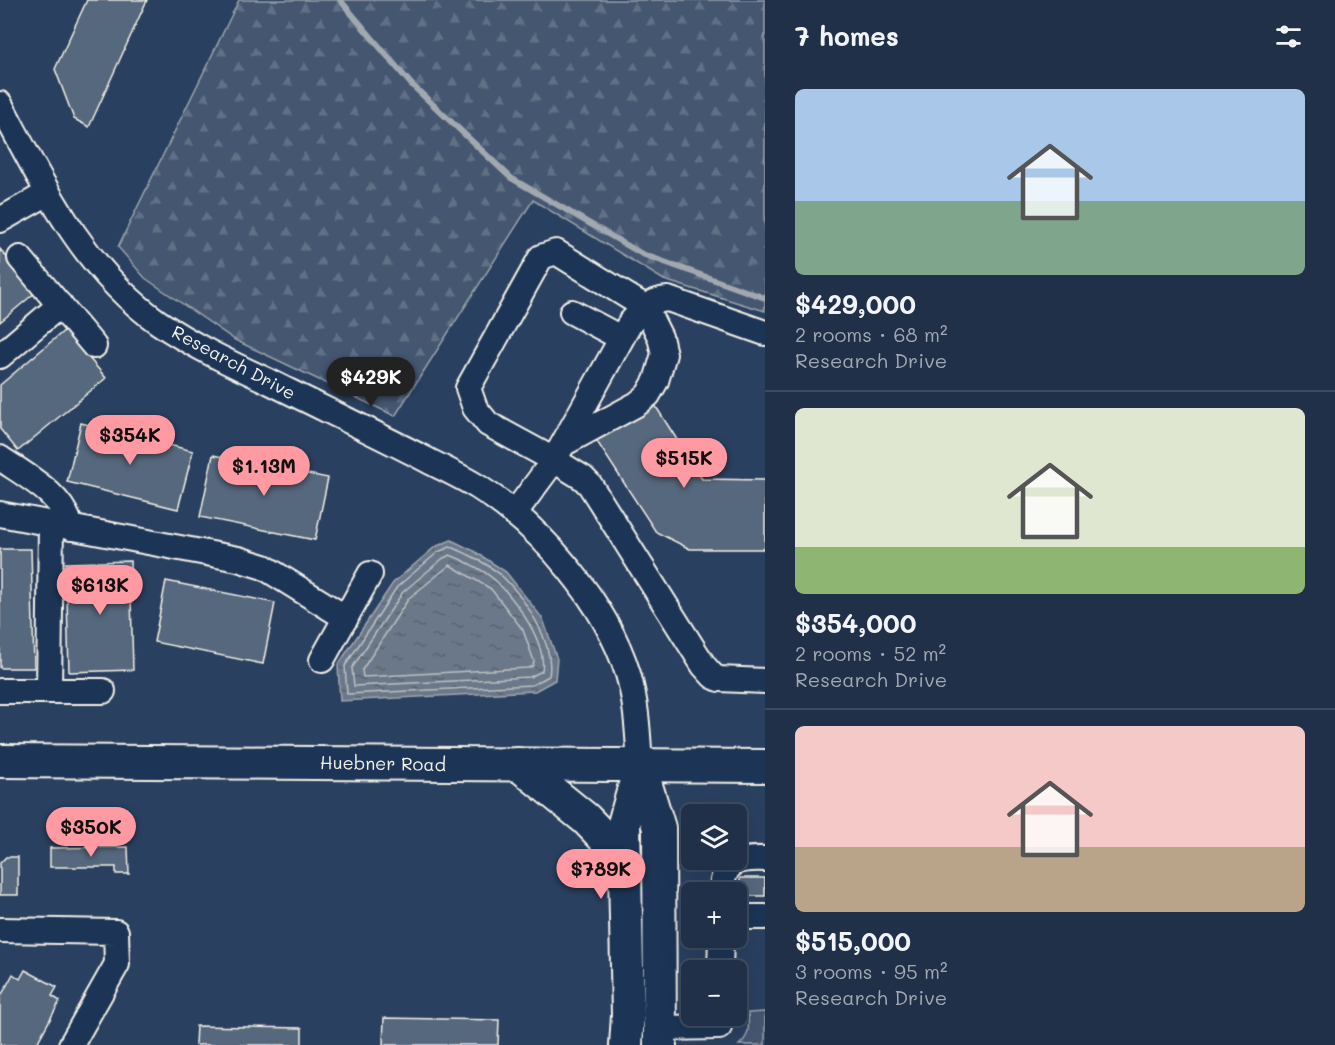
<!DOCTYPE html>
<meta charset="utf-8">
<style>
body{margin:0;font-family:Mali,sans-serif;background:#2d3c52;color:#f1f3f6;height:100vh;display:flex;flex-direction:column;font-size:22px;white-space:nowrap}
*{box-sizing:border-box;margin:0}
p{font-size:20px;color:#a2a9b4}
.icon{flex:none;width:33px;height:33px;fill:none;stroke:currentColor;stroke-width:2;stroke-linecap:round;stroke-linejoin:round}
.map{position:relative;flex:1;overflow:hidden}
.details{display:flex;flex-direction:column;background:#203048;width:570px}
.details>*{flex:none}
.buttons{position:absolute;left:681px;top:804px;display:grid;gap:12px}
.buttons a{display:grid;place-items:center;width:66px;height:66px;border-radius:9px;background:#203048;box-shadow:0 6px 24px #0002,0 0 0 2px #3d4b60;font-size:30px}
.price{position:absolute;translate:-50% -51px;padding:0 14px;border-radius:21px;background:#ff9aa2;color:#111;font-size:20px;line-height:39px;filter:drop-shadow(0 2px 3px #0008)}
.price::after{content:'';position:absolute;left:50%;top:36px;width:18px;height:14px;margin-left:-9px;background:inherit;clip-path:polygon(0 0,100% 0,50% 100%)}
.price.active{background:#222;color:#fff}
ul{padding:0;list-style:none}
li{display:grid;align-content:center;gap:12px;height:318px;padding:0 30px}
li+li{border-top:2px solid #3d4b60}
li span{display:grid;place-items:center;height:186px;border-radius:9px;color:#555}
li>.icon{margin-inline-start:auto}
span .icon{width:108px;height:108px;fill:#fffc;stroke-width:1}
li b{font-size:26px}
h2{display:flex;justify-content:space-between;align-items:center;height:72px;padding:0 30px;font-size:26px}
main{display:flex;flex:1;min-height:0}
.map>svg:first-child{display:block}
</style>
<main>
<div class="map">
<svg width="765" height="1045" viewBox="0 0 765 1045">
<defs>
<pattern id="forest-firs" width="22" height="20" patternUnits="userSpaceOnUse" patternTransform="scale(1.5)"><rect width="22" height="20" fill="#445771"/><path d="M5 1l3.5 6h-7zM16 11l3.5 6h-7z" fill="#607085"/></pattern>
<pattern id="water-ripples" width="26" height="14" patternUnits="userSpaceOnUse" patternTransform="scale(1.5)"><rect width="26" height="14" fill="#6a788a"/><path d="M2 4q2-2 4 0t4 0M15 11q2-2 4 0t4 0" fill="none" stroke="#5b626b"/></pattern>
</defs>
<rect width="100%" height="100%" fill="#2a4060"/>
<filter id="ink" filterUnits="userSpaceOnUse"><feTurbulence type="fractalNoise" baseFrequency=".0167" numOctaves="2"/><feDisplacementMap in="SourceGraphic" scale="12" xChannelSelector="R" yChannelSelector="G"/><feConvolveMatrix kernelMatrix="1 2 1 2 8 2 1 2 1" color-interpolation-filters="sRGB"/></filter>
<g filter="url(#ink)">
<!-- green -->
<path fill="#445771" stroke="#9ca4ac" stroke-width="1.5" d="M 765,1012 L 765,1045 L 739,1045 C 750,1036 749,1026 748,1013 Z"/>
<!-- forest -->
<path fill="url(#forest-firs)" stroke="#9ca4ac" stroke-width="1.5" d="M 239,0 L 765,0 L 765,311 L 664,280 L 533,200 L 395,416 L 235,340 L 145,278 L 118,247 Z"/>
<!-- water -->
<path fill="url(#water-ripples)" stroke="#a1a8b0" stroke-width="1.5" d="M 451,540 L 474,551 L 506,572 L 543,619 L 557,659 L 555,680 L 535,691 L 340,701 L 338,665 L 393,583 L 435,547 Z"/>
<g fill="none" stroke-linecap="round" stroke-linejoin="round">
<!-- shore -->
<g stroke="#bdc1c2" stroke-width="1.5">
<path d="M 450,547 C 466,552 491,566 503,577 C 526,600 555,643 549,676 L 532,685 L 347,694 L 345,666 L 397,587 L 438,552 Z"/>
<path d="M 450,555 C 465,561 486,571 498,583 C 517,602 547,643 542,671 L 530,677 L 354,686 L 352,668 L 403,592 L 442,559 Z"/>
<path d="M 450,565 L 491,589 L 523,630 L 534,661 L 533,666 L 528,668 L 363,677 L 362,670 L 409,598 Z"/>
</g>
<!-- stream -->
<path stroke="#a1a8b0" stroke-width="6" d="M 340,0 L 411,84 L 511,178 L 642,254 L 765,298"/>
</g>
<!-- building -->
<g fill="#56677d" stroke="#f4f1e8" stroke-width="1.5">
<path d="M 87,0 L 147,0 L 89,127 L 74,119 L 55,69 Z"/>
<path d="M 0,249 L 36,292 L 0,322 Z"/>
<path d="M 65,330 L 106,378 L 18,451 L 0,429 L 0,385 Z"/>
<path d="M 653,402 L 702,479 L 765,480 L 765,549 L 690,549 L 656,532 L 596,440 Z"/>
<path d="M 81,423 L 193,451 L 178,509 L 67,482 Z"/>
<path d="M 213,455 L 328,478 L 315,540 L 200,517 Z"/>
<path d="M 0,549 L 31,549 L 34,668 L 0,668 Z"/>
<path d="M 130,561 L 133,670 L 69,672 L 66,563 Z"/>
<path d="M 166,581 L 275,603 L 263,664 L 154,642 Z"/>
<path d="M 128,847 L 129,874 L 116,874 L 116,867 L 50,867 L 50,848 Z"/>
<path d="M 6,857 L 18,857 L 18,895 L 0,895 L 0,863 Z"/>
<rect x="740" y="878" width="25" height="18"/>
<path d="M 25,970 L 57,987 L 52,996 L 60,1001 L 36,1045 L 0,1045 L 0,998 L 13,974 L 20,979 Z"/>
<path d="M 384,1018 L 499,1020 L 498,1045 L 383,1045 Z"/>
<path d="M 196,1026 L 302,1028 L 302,1045 L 195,1045 Z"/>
</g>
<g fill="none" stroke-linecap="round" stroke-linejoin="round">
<defs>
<g id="minor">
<path d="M 0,104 C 43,184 82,268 158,322 C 193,346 232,364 270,382 C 322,408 375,433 427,460 C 444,469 462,477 478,487 C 542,527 606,603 628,674 C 637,704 638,735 640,766"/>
<path d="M 0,220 L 48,193"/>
<path d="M 20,258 L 94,346"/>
<path d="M 572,312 L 621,338"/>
<path d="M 0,356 L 60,305"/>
<path d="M 563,444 L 637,404 L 648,395 L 656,381 L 664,354 L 660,337 L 645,307 L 556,252 L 541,257 L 468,388 L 475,408 L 488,424 L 554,460 L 563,444 L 630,323 C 643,309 648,301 668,299 L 765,333"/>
<path d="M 0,458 C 26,476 64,495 71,528"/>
<path d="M 0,514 L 238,559 L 264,567 L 346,618"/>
<path d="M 514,514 L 554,460 L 583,478 L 590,485 L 704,666 L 713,676 L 719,679 L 765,681"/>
<path d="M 322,660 L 370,574"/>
<path d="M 0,691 L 103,691"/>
<path d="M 49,691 L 51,524"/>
<path d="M 722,892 C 722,861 738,858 765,859"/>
<path d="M 736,917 L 765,917"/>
<path d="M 0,930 L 116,932 L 117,964 L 71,1045"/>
<path d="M 720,970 L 721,938"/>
<path d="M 661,1028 L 719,1027 L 719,1016"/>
</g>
<g id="major">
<path d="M 0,761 L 765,766"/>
<path d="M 518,764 L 586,819 L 611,845 L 625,869"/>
<path d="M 640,766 L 659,828 L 660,1045"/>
<path d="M 626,1045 L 628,1015 L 624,824 L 640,767"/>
</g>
</defs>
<!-- minor casing -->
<use href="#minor" stroke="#f4f1e8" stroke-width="28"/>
<!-- major casing -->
<use href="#major" stroke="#f4f1e8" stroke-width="36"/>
<!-- minor -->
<use href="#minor" stroke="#1d3557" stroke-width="24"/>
<!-- major -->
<use href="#major" stroke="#1d3557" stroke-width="32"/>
</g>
</g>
<g text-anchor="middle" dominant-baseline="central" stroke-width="4.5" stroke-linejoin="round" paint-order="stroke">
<!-- street labels -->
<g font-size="18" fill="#f4f1e8" stroke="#1d3557">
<text transform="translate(234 362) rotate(28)">Research Drive</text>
<text transform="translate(383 763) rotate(1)">Huebner Road</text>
</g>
</g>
</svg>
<div class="buttons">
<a><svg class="icon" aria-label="layers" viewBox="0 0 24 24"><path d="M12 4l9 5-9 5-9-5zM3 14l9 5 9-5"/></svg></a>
<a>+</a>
<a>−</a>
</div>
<b class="price active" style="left:371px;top:408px">$429K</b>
<b class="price" style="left:130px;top:466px">$354K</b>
<b class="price" style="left:684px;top:489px">$515K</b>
<b class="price" style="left:264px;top:497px">$1.13M</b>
<b class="price" style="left:100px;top:616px">$613K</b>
<b class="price" style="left:91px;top:858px">$350K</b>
<b class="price" style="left:601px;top:900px">$789K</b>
</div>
<section class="details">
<h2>7 homes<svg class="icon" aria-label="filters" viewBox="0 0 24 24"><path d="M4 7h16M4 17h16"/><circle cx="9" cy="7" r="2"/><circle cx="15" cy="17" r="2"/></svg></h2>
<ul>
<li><span style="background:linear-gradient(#a9c7e8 60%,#7fa58c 0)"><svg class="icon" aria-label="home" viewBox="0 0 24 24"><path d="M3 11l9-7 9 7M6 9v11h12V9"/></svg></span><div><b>$429,000</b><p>2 rooms · 68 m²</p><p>Research Drive</p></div></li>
<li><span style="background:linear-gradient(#dfe7d0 75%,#8fb573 0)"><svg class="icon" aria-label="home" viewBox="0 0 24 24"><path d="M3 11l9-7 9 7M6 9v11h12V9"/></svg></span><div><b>$354,000</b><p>2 rooms · 52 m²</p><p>Research Drive</p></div></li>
<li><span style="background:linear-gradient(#f6c9c9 65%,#b9a48a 0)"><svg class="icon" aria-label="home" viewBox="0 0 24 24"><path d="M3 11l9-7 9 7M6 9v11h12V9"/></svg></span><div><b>$515,000</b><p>3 rooms · 95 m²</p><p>Research Drive</p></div></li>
</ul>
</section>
</main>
